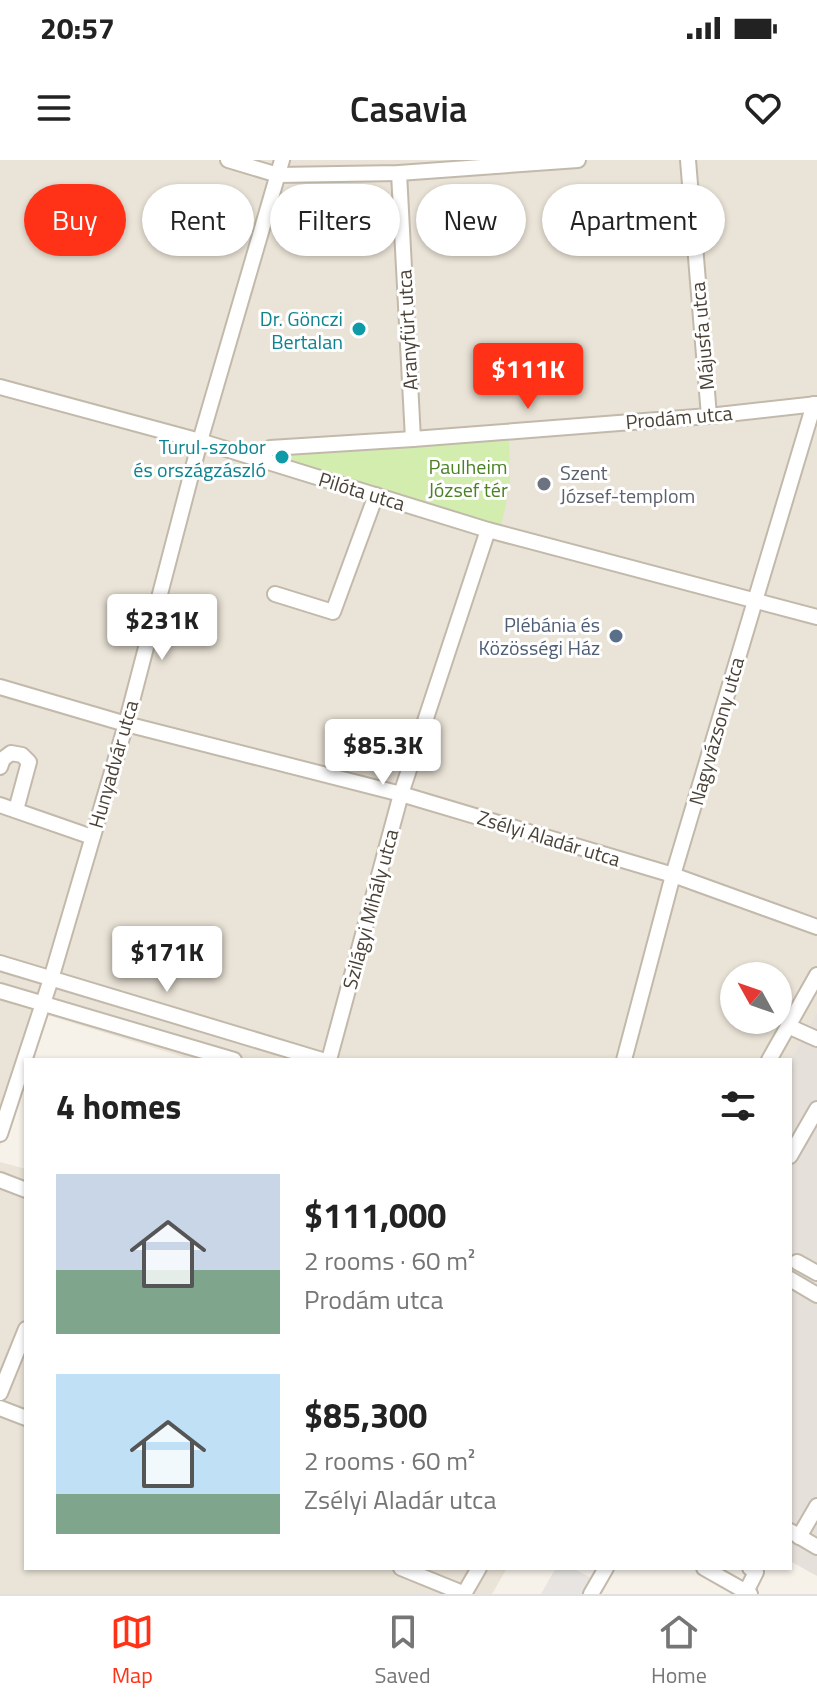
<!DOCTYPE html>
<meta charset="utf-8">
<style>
body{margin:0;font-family:"Titillium Web",sans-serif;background:#f2f2f2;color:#222;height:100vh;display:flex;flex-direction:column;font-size:30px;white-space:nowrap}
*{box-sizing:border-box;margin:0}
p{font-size:26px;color:#767676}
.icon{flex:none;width:44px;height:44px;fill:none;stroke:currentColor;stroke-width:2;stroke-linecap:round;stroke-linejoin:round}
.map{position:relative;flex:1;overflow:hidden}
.details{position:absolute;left:24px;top:898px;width:768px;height:512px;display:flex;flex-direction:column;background:#fff;border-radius:0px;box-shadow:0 2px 6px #0004}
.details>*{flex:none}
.top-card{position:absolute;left:24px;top:24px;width:770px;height:72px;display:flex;gap:16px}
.needle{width:52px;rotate:310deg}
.controls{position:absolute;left:720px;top:802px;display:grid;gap:16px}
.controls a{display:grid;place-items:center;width:72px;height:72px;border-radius:50%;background:#fff;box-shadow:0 2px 6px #0004;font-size:40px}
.price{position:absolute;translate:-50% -68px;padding:0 18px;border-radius:8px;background:#fff;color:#222;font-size:26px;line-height:52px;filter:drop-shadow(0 2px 4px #0008)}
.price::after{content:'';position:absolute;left:50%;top:48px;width:24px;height:18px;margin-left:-12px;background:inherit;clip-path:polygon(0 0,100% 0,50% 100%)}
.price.on{background:#ff3217;color:#fff}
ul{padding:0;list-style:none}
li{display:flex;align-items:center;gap:24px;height:200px;padding:0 32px}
li span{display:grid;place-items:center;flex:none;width:224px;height:160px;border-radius:0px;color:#555}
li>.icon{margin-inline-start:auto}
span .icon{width:96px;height:96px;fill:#fffc;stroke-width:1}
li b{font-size:34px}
h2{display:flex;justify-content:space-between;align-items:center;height:96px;padding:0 32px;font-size:34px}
.pill{padding:0 28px;border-radius:36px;background:#fff;box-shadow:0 2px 6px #0004;font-size:28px;line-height:72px}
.pill.on{background:#ff3217;color:#fff}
.status{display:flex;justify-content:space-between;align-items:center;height:56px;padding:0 40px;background:#fff;direction:ltr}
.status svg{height:22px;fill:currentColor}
header{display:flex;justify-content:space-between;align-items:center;height:104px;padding:0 32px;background:#fff;font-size:36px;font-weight:600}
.tabs{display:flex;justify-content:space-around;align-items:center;height:112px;border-top:2px solid #e0e0e0;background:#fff;font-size:22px;color:#767676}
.tabs a{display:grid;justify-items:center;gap:4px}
.tabs .on{color:#ff3217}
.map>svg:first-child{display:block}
</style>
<div class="status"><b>20:57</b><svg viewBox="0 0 49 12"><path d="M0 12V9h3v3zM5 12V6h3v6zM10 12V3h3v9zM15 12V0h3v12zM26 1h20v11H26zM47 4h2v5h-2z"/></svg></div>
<header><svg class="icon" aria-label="menu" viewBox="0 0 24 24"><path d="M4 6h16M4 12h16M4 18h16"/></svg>Casavia<svg class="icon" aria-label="heart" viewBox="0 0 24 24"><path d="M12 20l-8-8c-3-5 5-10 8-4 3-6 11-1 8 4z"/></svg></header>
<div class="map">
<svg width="817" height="1434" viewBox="0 0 817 1434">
<rect width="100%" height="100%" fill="#f6f1e9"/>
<!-- residential -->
<g fill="#eae3d7" fill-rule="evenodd">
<path d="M 0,0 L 817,0 L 817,852 L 790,901 L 193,900 L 47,855 L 0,986 ZM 734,816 L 778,816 L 778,860 L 734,860 Z"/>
<path d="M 0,1002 L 26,1009 L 26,1408 L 507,1408 L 492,1434 L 0,1434 Z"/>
</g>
<!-- industrial -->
<path fill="#e5e0da" d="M 817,852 L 817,1416 L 790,1401 L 790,901 Z"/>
<!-- green -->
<path fill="#d3edaf" d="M 509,272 L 510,325 L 500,371 L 290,305 L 293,289 Z"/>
<!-- parking -->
<path fill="#e7e4e1" d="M 556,1408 L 573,1408 L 598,1422 L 591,1434 L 541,1434 Z"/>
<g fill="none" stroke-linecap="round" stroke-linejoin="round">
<defs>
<g id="minor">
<path d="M 228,0 L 278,15 L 399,13 L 578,0"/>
<path d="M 688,0 L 709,256"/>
<path d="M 399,13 L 413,279"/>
<path d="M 0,227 L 200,281 L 488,370 L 817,457"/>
<path d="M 258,299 L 270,288 L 413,279 L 709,256 L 817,244"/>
<path d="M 275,434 L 333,452 L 376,335"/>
<path d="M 0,527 L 126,564 L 401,634 L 673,715 L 817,767"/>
<path d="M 0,607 L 3,599 L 11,593 L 22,595 L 29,602 L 16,650"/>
<path d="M 0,645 L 92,677"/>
<path d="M 0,803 L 322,900"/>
<path d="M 0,831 L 234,900"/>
<path d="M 788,866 L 817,879"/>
<path d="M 329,900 L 401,634 L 488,370"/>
<path d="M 624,900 L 673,715 L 814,244"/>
<path d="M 769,900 L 817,815"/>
<path d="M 0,974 L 51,819 L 126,564 L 200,281 L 282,0"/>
<path d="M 790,996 L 817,949"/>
<path d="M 0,1020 L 26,1030"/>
<path d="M 797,1102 L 817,1113"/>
<path d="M 790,1119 L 817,1135"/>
<path d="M 0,1233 L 26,1169"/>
<path d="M 0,1248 L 26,1258"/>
<path d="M 790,1371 L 817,1387"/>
<path d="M 799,1377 L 817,1346"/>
<path d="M 401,1408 L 465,1434"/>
<path d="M 704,1408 L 750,1434"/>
<path d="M 746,1432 L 756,1412 L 750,1408"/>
<path d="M 464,1434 L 479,1408"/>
<path d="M 591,1434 L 606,1408"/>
</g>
</defs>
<!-- minor casing -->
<use href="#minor" stroke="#c2b9ab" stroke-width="18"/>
<!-- minor -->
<use href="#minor" stroke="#fff" stroke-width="14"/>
</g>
<!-- markers -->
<g fill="#0f9aa8" stroke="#fff" stroke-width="3">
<circle cx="359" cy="169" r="8"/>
<circle cx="282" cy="297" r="8"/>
</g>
<circle fill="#6b7280" stroke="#fff" stroke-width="3" cx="544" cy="324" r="8"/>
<circle fill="#5c6f8a" stroke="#fff" stroke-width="3" cx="616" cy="476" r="8"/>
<g text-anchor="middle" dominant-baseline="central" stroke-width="6" stroke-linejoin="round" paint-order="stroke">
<!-- culture labels -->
<g font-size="20" fill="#0d838f" stroke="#fff" text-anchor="end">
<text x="343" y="158">Dr. Gönczi<tspan x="343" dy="23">Bertalan</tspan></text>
<text x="266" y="286">Turul-szobor<tspan x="266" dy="23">és országzászló</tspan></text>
</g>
<!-- street labels -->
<g font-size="20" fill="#4a4236" stroke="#fff">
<text transform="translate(407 170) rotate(-93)">Aranyfürt utca</text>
<text transform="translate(702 176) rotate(-95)">Májusfa utca</text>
<text transform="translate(679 257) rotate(-5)">Prodám utca</text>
<text transform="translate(362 331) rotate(17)">Pilóta utca</text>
<text transform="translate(716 571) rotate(-74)">Nagyvázsony utca</text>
<text transform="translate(113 604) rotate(-74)">Hunyadvár utca</text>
<text transform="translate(549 678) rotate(17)">Zsélyi Aladár utca</text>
<text transform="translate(370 749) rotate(-75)">Szilágyi Mihály utca</text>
</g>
<!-- park labels -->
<g font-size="20" fill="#4b8224" stroke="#fff">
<text x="468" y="306">Paulheim<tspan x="468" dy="23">József tér</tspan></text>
</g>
<!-- worship labels -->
<g font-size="20" fill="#5b616d" stroke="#fff" text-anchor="start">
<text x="560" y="312">Szent<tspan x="560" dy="23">József-templom</tspan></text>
</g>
<!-- service labels -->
<g font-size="20" fill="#4e5e75" stroke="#fff" text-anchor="end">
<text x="600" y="464">Plébánia és<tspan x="600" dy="23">Közösségi Ház</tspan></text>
</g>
</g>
</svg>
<div class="controls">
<a><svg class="needle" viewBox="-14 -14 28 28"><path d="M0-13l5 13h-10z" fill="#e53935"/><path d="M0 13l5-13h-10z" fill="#767676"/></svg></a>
</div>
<b class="price on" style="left:528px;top:251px">$111K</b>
<b class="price" style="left:162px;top:502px">$231K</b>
<b class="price" style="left:383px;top:627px">$85.3K</b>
<b class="price" style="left:167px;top:834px">$171K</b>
<div class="top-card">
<a class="pill on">Buy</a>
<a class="pill">Rent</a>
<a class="pill">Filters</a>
<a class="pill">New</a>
<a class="pill">Apartment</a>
</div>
<section class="details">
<h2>4 homes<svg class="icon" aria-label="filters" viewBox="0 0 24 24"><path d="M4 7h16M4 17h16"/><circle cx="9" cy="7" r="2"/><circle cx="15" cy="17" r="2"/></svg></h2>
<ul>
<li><span style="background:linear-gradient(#c9d6e8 60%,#7fa58c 0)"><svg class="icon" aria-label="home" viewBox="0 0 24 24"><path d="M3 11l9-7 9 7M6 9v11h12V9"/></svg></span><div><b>$111,000</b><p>2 rooms · 60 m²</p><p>Prodám utca</p></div></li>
<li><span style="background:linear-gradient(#bfe0f5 75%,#7fa58c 0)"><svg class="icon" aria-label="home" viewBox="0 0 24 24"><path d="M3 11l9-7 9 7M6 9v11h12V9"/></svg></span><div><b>$85,300</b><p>2 rooms · 60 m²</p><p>Zsélyi Aladár utca</p></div></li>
</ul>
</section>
</div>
<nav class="tabs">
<a class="on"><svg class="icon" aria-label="map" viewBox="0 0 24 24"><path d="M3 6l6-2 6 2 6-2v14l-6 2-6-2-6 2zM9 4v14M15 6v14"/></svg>Map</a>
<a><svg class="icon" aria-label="saved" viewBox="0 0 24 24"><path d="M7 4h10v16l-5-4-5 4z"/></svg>Saved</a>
<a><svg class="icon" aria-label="home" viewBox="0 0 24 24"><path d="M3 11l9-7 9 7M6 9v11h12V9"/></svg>Home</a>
</nav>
